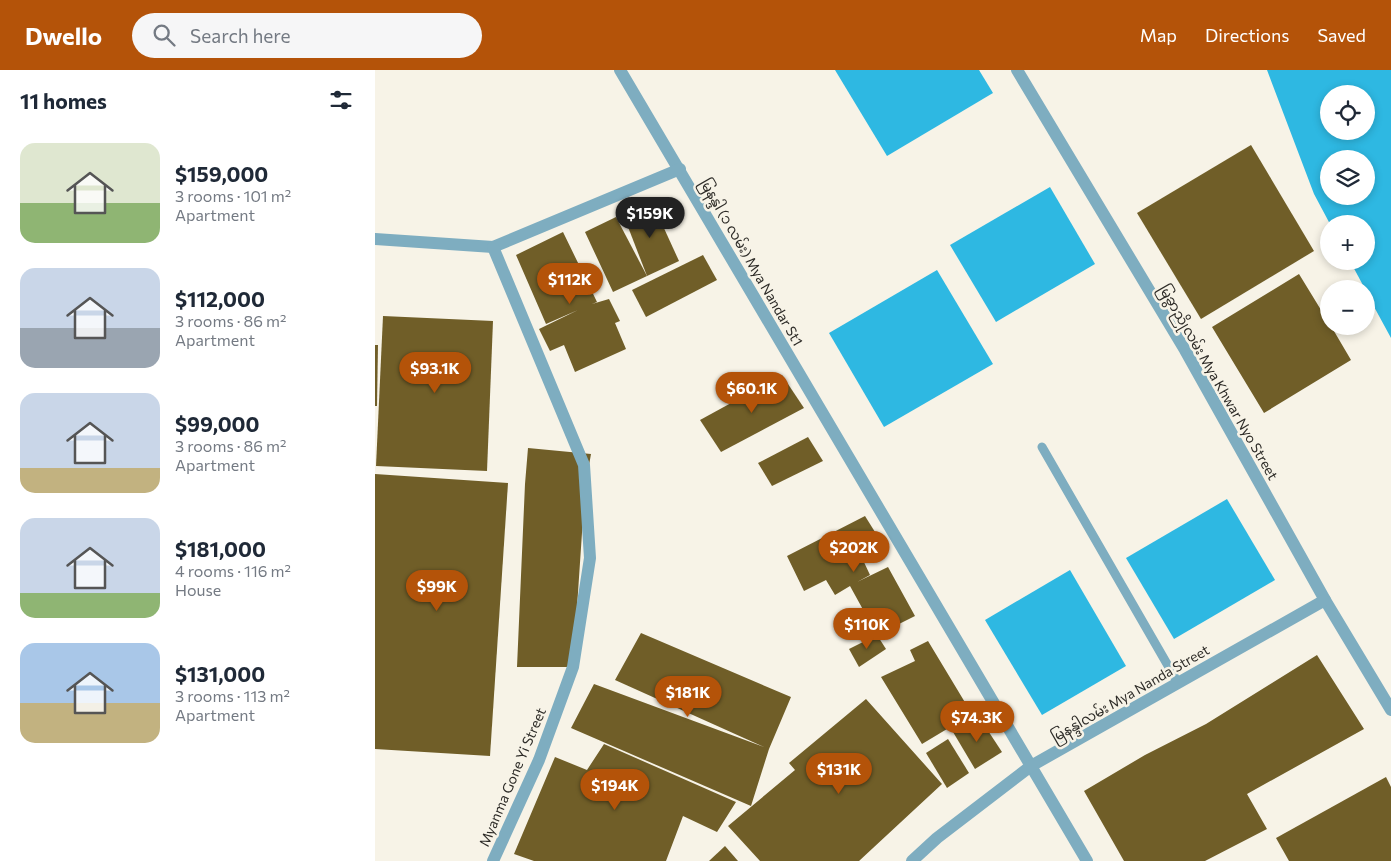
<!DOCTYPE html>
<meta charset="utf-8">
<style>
body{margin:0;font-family:Commissioner,"Noto Sans Myanmar",sans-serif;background:#f6f6f7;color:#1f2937;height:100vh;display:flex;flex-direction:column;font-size:19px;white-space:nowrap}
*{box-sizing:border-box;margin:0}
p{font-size:16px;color:#747a83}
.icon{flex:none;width:28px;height:28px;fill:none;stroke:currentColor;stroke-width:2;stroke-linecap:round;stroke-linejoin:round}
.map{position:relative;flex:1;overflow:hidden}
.side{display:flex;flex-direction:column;background:#fff;width:375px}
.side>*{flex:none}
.tools{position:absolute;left:945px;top:15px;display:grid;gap:10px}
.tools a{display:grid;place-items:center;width:55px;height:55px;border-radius:50%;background:#fff;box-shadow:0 2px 8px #0003;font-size:25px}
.price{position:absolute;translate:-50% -42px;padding:0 11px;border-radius:18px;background:#b45309;color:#fff;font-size:16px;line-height:32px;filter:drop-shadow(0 1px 2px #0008)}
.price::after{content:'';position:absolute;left:50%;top:30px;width:15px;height:11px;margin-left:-8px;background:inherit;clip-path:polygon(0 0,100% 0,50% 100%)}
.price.current{background:#222;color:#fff}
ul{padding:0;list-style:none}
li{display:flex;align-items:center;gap:15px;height:125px;padding:0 20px}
li span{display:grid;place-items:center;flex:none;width:140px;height:100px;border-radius:15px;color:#555}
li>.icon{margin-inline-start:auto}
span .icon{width:60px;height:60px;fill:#fffc;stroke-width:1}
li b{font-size:21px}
h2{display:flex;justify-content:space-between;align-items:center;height:60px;padding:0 20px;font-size:21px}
header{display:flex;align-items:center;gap:30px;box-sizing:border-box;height:70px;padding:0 25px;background:#b45309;color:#fff}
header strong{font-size:24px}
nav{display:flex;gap:28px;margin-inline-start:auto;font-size:18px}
.search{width:350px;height:45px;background:#f6f6f7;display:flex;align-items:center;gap:12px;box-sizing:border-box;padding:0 18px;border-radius:28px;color:#747a83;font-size:19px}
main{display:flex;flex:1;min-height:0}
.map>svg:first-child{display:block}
</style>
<header>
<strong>Dwello</strong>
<div class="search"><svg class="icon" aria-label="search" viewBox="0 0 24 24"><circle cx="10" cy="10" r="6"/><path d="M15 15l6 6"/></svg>Search here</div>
<nav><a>Map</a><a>Directions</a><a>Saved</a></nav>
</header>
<main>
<section class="side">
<h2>11 homes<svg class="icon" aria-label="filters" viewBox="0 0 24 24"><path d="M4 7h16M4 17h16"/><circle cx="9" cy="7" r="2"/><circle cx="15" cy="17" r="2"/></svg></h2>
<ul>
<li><span style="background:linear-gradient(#dfe7d0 60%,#8fb573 0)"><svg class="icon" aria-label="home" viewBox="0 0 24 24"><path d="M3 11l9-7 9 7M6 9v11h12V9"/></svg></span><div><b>$159,000</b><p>3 rooms · 101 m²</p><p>Apartment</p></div></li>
<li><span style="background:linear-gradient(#c9d6e8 60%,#9aa5b1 0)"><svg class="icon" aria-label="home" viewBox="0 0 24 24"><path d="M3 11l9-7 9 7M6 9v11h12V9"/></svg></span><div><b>$112,000</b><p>3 rooms · 86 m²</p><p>Apartment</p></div></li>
<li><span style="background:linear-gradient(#c9d6e8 75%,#c2b280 0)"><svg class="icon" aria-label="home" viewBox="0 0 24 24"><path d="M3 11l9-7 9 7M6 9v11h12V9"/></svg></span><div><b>$99,000</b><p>3 rooms · 86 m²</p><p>Apartment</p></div></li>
<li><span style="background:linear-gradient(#c9d6e8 75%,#8fb573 0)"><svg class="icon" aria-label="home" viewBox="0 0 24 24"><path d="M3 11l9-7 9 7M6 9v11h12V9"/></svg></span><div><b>$181,000</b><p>4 rooms · 116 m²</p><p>House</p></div></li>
<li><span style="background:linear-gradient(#a9c7e8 60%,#c2b280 0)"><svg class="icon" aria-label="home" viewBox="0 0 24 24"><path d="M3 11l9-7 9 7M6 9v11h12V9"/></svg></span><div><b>$131,000</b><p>3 rooms · 113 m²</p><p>Apartment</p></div></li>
</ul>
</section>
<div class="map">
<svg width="1016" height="791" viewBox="0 0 1016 791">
<rect width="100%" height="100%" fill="#f7f3e7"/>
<!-- water -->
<g fill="#2eb8e2" fill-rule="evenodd">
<path d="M 460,0 L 604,0 L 618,23 L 512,86 Z"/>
<path d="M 892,0 L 1016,0 L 1016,268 L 991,222 L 991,219 L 990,219 L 975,191 L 991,191 L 991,154 L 955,154 L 939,124 ZM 954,24 L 991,24 L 991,61 L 954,61 ZM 954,89 L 991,89 L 991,126 L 954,126 Z"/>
<path d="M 675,117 L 720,194 L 621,252 L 575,175 Z"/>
<path d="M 562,200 L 618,294 L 509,357 L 454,263 Z"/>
<path d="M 852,429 L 900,510 L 799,569 L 751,488 Z"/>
<path d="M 695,500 L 751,596 L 667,645 L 610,550 Z"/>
</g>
<!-- building -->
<g fill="#705e28">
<path d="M 876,75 L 939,181 L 826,249 L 762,143 Z"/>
<path d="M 277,132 L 304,191 L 272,206 L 248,144 Z"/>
<path d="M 241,147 L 272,206 L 238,222 L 210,162 Z"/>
<path d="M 188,162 L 222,232 L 217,234 L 234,229 L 245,251 L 240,253 L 251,279 L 200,302 L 189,275 L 175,281 L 164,259 L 203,240 L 171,254 L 141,185 Z"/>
<path d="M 328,185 L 342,210 L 271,247 L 257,220 Z"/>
<path d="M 924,204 L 954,253 L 954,256 L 956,256 L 976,290 L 889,343 L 837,257 Z"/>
<path d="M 8,246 L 118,251 L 112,401 L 1,396 Z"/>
<path d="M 0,275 L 3,275 L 2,336 L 0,336 Z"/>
<path d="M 407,305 L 429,338 L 346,382 L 325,350 Z"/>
<path d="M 433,367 L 448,391 L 397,416 L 383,393 Z"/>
<path d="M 153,378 L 216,384 L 210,418 L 198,597 L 142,597 L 150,414 Z"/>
<path d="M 0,404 L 133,413 L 115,686 L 0,679 Z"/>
<path d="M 490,446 L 510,478 L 488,490 L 495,505 L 482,512 L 513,497 L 540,546 L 502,565 L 475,516 L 460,525 L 451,510 L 429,521 L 412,486 Z"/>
<path d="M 266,563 L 416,627 L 394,679 L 376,736 L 196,658 L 219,614 L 389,677 L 240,610 Z"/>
<path d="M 502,565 L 511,579 L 484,597 L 474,579 Z"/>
<path d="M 553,571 L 597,644 L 547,674 L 506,607 L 540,591 L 535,580 Z"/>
<path d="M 942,585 L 989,659 L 872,724 L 892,759 L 830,791 L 749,791 L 709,721 L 770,685 L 831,654 Z"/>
<path d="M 491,629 L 567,714 L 484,791 L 385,791 L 353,756 L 420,700 L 414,693 Z"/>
<path d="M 604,647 L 627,682 L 600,699 L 578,662 Z"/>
<path d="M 573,669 L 594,703 L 572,718 L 551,683 Z"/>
<path d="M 229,674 L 361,732 L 342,762 L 308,746 L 291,791 L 159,791 L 139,784 L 180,687 L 212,700 Z"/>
<path d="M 1011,707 L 1016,717 L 1016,791 L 914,791 L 901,768 Z"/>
<path d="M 350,776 L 363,791 L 334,791 Z"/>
</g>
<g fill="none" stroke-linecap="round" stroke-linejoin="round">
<!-- service -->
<path stroke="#7eadc0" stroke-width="9" d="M 667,377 L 803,613"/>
<!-- minor -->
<g stroke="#7eadc0" stroke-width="12">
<path d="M 245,0 L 712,791"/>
<path d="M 642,0 L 810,280 L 950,530 L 1016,640"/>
<path d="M 0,169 L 118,177 L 305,99"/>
<path d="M 118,177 L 209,395 L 215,488 L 198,597 L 164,690 L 118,791"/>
<path d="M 537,791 L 562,768 L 656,696 L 950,530"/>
</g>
</g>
<g text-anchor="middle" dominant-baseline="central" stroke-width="5" stroke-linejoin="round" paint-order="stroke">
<!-- street labels -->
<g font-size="14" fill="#2e2c28" stroke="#f7f3e7">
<text transform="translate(377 192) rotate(60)">မြနန္ဒါ (၁ လမ်း) Mya Nandar St1</text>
<text transform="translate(844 312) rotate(60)">မြခွာညိုလမ်း Mya Khwar Nyo Street</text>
<text transform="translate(755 623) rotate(-30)">မြနန္ဒါလမ်း Mya Nanda Street</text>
<text transform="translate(137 707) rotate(-67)">Myanma Gone Yi Street</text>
</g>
</g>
</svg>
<div class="tools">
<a><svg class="icon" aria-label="locate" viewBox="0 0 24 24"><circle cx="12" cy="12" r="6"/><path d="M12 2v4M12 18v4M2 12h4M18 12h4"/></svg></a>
<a><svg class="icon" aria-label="layers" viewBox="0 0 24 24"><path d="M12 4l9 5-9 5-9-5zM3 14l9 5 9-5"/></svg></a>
<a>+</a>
<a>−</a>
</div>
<b class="price current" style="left:275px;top:169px">$159K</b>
<b class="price" style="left:195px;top:235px">$112K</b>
<b class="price" style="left:60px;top:324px">$93.1K</b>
<b class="price" style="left:377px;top:344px">$60.1K</b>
<b class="price" style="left:479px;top:503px">$202K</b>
<b class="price" style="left:62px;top:542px">$99K</b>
<b class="price" style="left:492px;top:580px">$110K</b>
<b class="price" style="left:313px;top:648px">$181K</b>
<b class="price" style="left:602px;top:673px">$74.3K</b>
<b class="price" style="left:464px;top:725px">$131K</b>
<b class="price" style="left:240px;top:741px">$194K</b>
</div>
</main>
